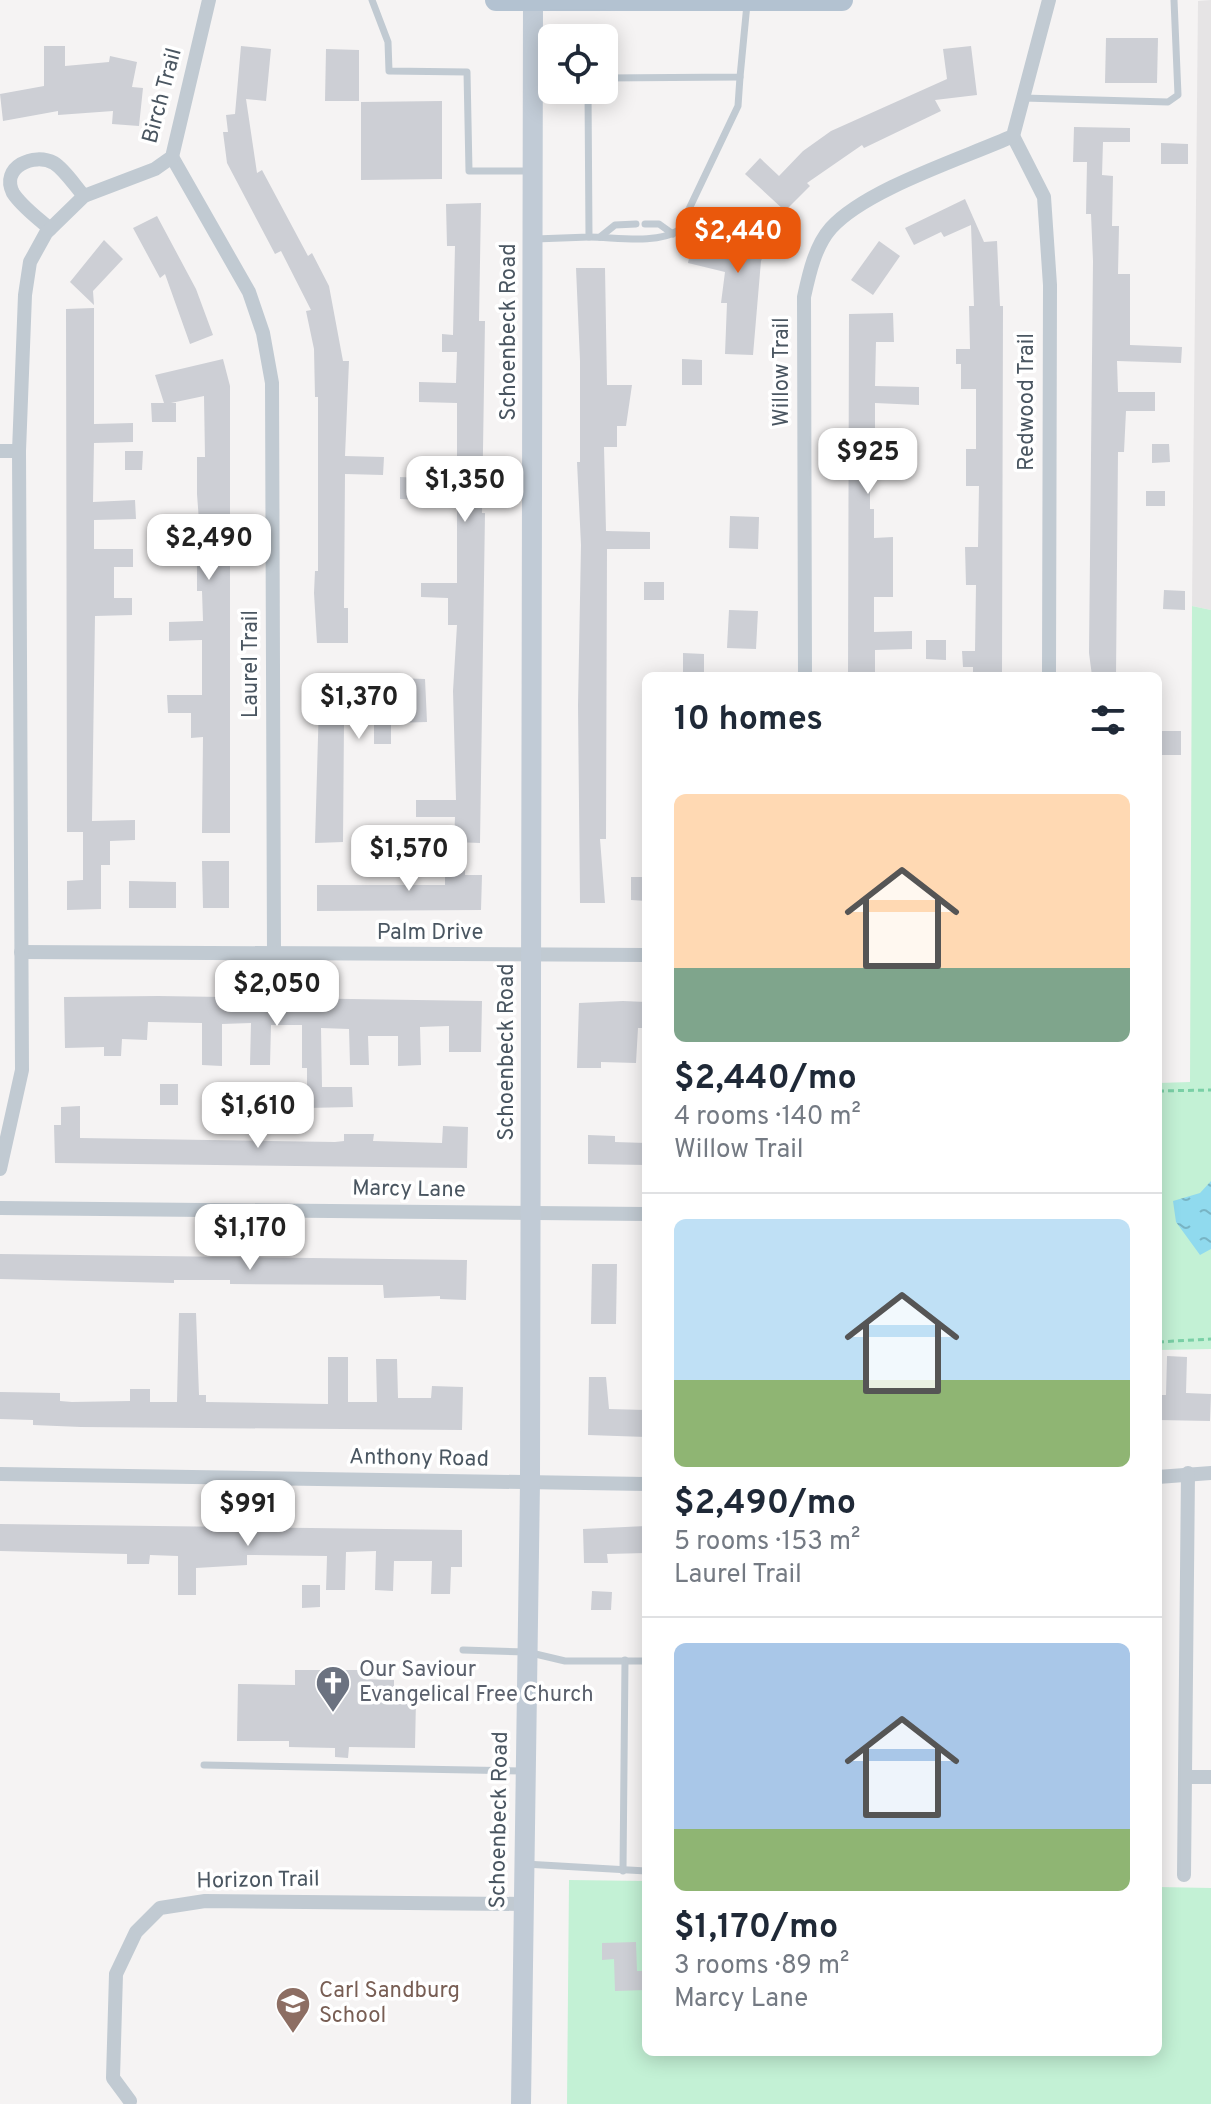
<!DOCTYPE html>
<meta charset="utf-8">
<style>
body{margin:0;font-family:Overpass,sans-serif;background:#f6f6f7;color:#1f2937;height:100vh;display:flex;flex-direction:column;font-size:30px;white-space:nowrap}
*{box-sizing:border-box;margin:0}
p{font-size:26px;color:#747a83}
.icon{flex:none;width:44px;height:44px;fill:none;stroke:currentColor;stroke-width:2;stroke-linecap:round;stroke-linejoin:round}
.map{position:relative;flex:1;overflow:hidden}
.panel{position:absolute;left:642px;top:672px;width:520px;height:1384px;display:flex;flex-direction:column;background:#fff;border-radius:12px;box-shadow:0 4px 20px #0003}
.panel>*{flex:none}
.tools{position:absolute;left:538px;top:24px;display:grid;gap:16px}
.tools a{display:grid;place-items:center;width:80px;height:80px;border-radius:12px;background:#fff;box-shadow:0 4px 20px #0003;font-size:40px}
.price{position:absolute;translate:-50% -68px;padding:0 18px;border-radius:16px;background:#fff;color:#222;font-size:26px;line-height:52px;filter:drop-shadow(0 2px 4px #0008)}
.price::after{content:'';position:absolute;left:50%;top:48px;width:24px;height:18px;margin-left:-12px;background:inherit;clip-path:polygon(0 0,100% 0,50% 100%)}
.price.current{background:#ea580c;color:#fff}
ul{padding:0;list-style:none}
li{display:grid;align-content:center;gap:16px;height:424px;padding:0 32px}
li+li{border-top:2px solid #e0e1e3}
li span{display:grid;place-items:center;height:248px;border-radius:12px;color:#555}
li>.icon{margin-inline-start:auto}
span .icon{width:144px;height:144px;fill:#fffc;stroke-width:1}
li b{font-size:34px}
h2{display:flex;justify-content:space-between;align-items:center;height:96px;padding:0 32px;font-size:34px}
.map>svg:first-child{display:block}
</style>
<div class="map">
<svg width="1211" height="2104" viewBox="0 0 1211 2104">
<defs>
<pattern id="water-ripples" width="26" height="14" patternUnits="userSpaceOnUse" patternTransform="scale(2)"><rect width="26" height="14" fill="#90daee"/><path d="M2 4q2-2 4 0t4 0M15 11q2-2 4 0t4 0" fill="none" stroke="#78b4c4"/></pattern>
</defs>
<rect width="100%" height="100%" fill="#f5f3f3"/>
<!-- education -->
<path fill="#e6e4e5" d="M 1211,0 L 1211,610 L 1192,606 L 1198,1 Z"/>
<!-- green -->
<g fill="#c3f1d5">
<path d="M 1192,606 L 1211,610 L 1211,1349 L 1158,1350 L 1158,1083 L 1190,1082 Z"/>
<path d="M 569,1880 L 646,1881 L 646,2052 L 1158,2052 L 1158,1887 L 1211,1888 L 1211,2104 L 567,2104 Z"/>
</g>
<!-- water -->
<path fill="url(#water-ripples)" d="M 1211,1181 L 1211,1249 L 1200,1255 L 1176,1222 L 1173,1201 L 1200,1193 Z"/>
<!-- building -->
<g fill="#cdcfd5">
<path d="M 1106,38 L 1158,38 L 1157,83 L 1105,83 Z"/>
<path d="M 44,46 L 65,46 L 65,66 L 109,62 L 110,56 L 137,62 L 132,87 L 143,88 L 139,126 L 112,124 L 113,111 L 58,115 L 58,111 L 3,121 L 0,94 L 44,86 Z"/>
<path d="M 241,46 L 271,49 L 266,101 L 246,99 L 257,173 L 262,170 L 308,256 L 312,253 L 329,286 L 343,361 L 349,361 L 345,456 L 384,457 L 383,475 L 345,474 L 344,608 L 348,608 L 348,643 L 317,643 L 314,593 L 315,571 L 318,571 L 318,397 L 315,397 L 314,349 L 306,311 L 311,310 L 281,251 L 275,254 L 227,163 L 223,132 L 228,132 L 226,115 L 235,114 Z"/>
<path d="M 971,46 L 977,95 L 935,100 L 941,111 L 864,148 L 862,145 L 807,183 L 810,186 L 785,211 L 745,174 L 760,158 L 779,176 L 803,151 L 831,131 L 947,79 L 943,49 Z"/>
<path d="M 326,49 L 359,50 L 359,101 L 325,101 Z"/>
<path d="M 442,101 L 442,179 L 361,180 L 361,102 Z"/>
<path d="M 1074,127 L 1130,128 L 1130,142 L 1103,142 L 1102,175 L 1113,176 L 1112,226 L 1119,226 L 1118,274 L 1130,274 L 1130,345 L 1182,347 L 1181,363 L 1117,361 L 1118,392 L 1155,392 L 1155,411 L 1126,411 L 1124,452 L 1118,452 L 1116,676 L 1092,676 L 1089,653 L 1093,261 L 1091,214 L 1086,214 L 1087,162 L 1073,162 Z"/>
<path d="M 1161,143 L 1188,144 L 1188,164 L 1161,164 Z"/>
<path d="M 965,199 L 984,242 L 997,241 L 1000,306 L 1003,306 L 1002,676 L 973,676 L 973,667 L 963,667 L 962,651 L 975,651 L 976,585 L 966,585 L 965,547 L 978,547 L 979,486 L 966,486 L 966,449 L 976,449 L 976,389 L 961,389 L 961,364 L 956,364 L 956,349 L 970,349 L 969,306 L 974,306 L 971,225 L 944,237 L 941,232 L 914,245 L 905,228 Z"/>
<path d="M 481,203 L 479,321 L 485,321 L 482,513 L 485,513 L 480,843 L 454,842 L 455,817 L 416,817 L 416,800 L 456,800 L 453,691 L 457,625 L 448,625 L 448,598 L 421,597 L 421,583 L 457,583 L 457,403 L 419,402 L 419,382 L 456,383 L 457,352 L 442,352 L 442,334 L 453,335 L 455,246 L 447,246 L 446,204 Z"/>
<path d="M 749,209 L 778,222 L 761,261 L 753,355 L 725,354 L 727,303 L 721,303 L 725,272 L 688,263 L 692,244 L 707,247 L 717,222 L 740,232 Z"/>
<path d="M 157,216 L 196,289 L 213,335 L 190,344 L 165,274 L 160,278 L 133,228 Z"/>
<path d="M 104,240 L 123,259 L 93,291 L 94,305 L 70,282 Z"/>
<path d="M 879,241 L 900,256 L 873,295 L 851,280 Z"/>
<path d="M 576,268 L 605,268 L 607,385 L 632,385 L 626,426 L 617,426 L 617,447 L 604,447 L 606,531 L 650,532 L 650,549 L 607,549 L 606,839 L 600,839 L 605,903 L 580,903 L 578,705 L 581,545 L 577,462 L 580,462 L 580,361 Z"/>
<path d="M 94,308 L 94,424 L 133,423 L 133,442 L 94,443 L 93,502 L 135,500 L 136,519 L 94,520 L 94,549 L 133,549 L 133,567 L 114,567 L 114,598 L 132,598 L 132,615 L 95,616 L 92,821 L 135,820 L 135,840 L 110,841 L 110,865 L 101,865 L 101,909 L 67,910 L 67,881 L 83,880 L 83,832 L 67,832 L 66,309 Z"/>
<path d="M 893,313 L 894,342 L 876,342 L 875,386 L 919,387 L 919,405 L 875,403 L 875,446 L 870,446 L 870,509 L 874,509 L 874,538 L 893,537 L 893,597 L 874,597 L 874,632 L 912,631 L 912,649 L 875,650 L 875,676 L 848,676 L 849,314 Z"/>
<path d="M 223,359 L 230,386 L 230,833 L 202,833 L 203,737 L 191,738 L 191,713 L 168,713 L 167,695 L 202,695 L 202,640 L 169,641 L 169,622 L 203,621 L 202,591 L 197,591 L 197,551 L 203,551 L 204,521 L 199,521 L 197,494 L 197,457 L 205,457 L 204,396 L 171,403 L 176,403 L 176,422 L 152,422 L 151,403 L 164,403 L 155,375 Z"/>
<path d="M 682,359 L 702,360 L 702,385 L 682,385 Z"/>
<path d="M 1152,444 L 1169,444 L 1170,462 L 1152,463 Z"/>
<path d="M 125,451 L 143,451 L 142,470 L 125,470 Z"/>
<path d="M 400,477 L 422,478 L 421,500 L 400,499 Z"/>
<rect x="1146" y="491" width="19" height="15"/>
<path d="M 730,516 L 759,517 L 758,549 L 729,548 Z"/>
<rect x="644" y="582" width="20" height="18"/>
<path d="M 1164,590 L 1185,591 L 1185,610 L 1163,609 Z"/>
<path d="M 729,610 L 758,611 L 756,649 L 727,648 Z"/>
<path d="M 926,640 L 946,640 L 946,660 L 926,659 Z"/>
<path d="M 683,653 L 704,654 L 704,674 L 683,673 Z"/>
<path d="M 366,677 L 425,679 L 427,722 L 391,723 L 391,744 L 374,744 L 374,723 L 344,723 L 343,842 L 315,843 L 319,702 L 367,703 Z"/>
<rect x="1158" y="731" width="23" height="24"/>
<path d="M 445,851 L 465,851 L 465,875 L 482,875 L 481,910 L 317,911 L 317,885 L 445,885 Z"/>
<path d="M 202,861 L 229,861 L 229,908 L 203,908 Z"/>
<path d="M 631,877 L 646,877 L 646,901 L 631,900 Z"/>
<path d="M 129,881 L 176,882 L 176,908 L 129,908 Z"/>
<path d="M 158,996 L 482,1001 L 481,1052 L 449,1052 L 449,1026 L 420,1027 L 421,1065 L 398,1066 L 398,1036 L 368,1036 L 369,1065 L 350,1065 L 349,1029 L 321,1028 L 322,1087 L 352,1087 L 353,1107 L 307,1108 L 307,1068 L 302,1068 L 302,1025 L 271,1025 L 270,1065 L 250,1065 L 251,1023 L 222,1024 L 222,1066 L 202,1065 L 202,1023 L 148,1022 L 147,1040 L 122,1039 L 121,1056 L 104,1056 L 104,1047 L 65,1048 L 64,997 Z"/>
<path d="M 623,1001 L 646,1002 L 646,1028 L 638,1028 L 636,1063 L 601,1062 L 601,1068 L 577,1068 L 579,1003 Z"/>
<rect x="160" y="1084" width="18" height="21"/>
<path d="M 80,1106 L 80,1138 L 335,1142 L 344,1141 L 344,1134 L 374,1134 L 373,1141 L 442,1143 L 443,1126 L 468,1127 L 467,1168 L 55,1163 L 54,1125 L 61,1125 L 61,1107 Z"/>
<path d="M 588,1135 L 615,1136 L 615,1142 L 646,1143 L 646,1165 L 588,1164 Z"/>
<path d="M 0,1254 L 467,1260 L 466,1300 L 440,1299 L 440,1296 L 384,1298 L 383,1285 L 230,1284 L 230,1280 L 174,1280 L 174,1283 L 0,1279 Z"/>
<path d="M 592,1264 L 617,1264 L 616,1324 L 591,1324 Z"/>
<path d="M 179,1313 L 196,1313 L 199,1395 L 206,1395 L 206,1402 L 328,1404 L 328,1357 L 348,1357 L 348,1402 L 377,1402 L 376,1359 L 397,1359 L 398,1398 L 431,1398 L 432,1386 L 463,1387 L 462,1430 L 81,1427 L 33,1425 L 33,1420 L 0,1419 L 0,1392 L 60,1393 L 60,1401 L 72,1402 L 130,1401 L 130,1389 L 150,1389 L 150,1402 L 177,1402 Z"/>
<path d="M 1167,1356 L 1187,1357 L 1186,1393 L 1211,1394 L 1210,1421 L 1158,1420 L 1158,1395 L 1166,1395 Z"/>
<path d="M 589,1377 L 606,1377 L 609,1409 L 646,1410 L 646,1437 L 588,1435 Z"/>
<path d="M 0,1524 L 462,1530 L 462,1567 L 451,1567 L 450,1594 L 431,1594 L 432,1561 L 394,1561 L 393,1591 L 375,1590 L 376,1551 L 346,1552 L 345,1590 L 326,1590 L 327,1556 L 247,1555 L 247,1565 L 196,1568 L 196,1595 L 178,1595 L 178,1556 L 150,1555 L 149,1564 L 127,1564 L 127,1554 L 0,1551 Z"/>
<path d="M 646,1526 L 646,1553 L 607,1554 L 608,1563 L 584,1563 L 583,1529 Z"/>
<path d="M 302,1585 L 320,1585 L 320,1607 L 302,1608 Z"/>
<path d="M 592,1591 L 612,1592 L 611,1610 L 591,1610 Z"/>
<path d="M 295,1670 L 363,1670 L 363,1679 L 394,1680 L 394,1699 L 416,1699 L 415,1748 L 349,1747 L 348,1758 L 335,1757 L 335,1748 L 289,1747 L 289,1741 L 237,1741 L 238,1684 L 295,1685 Z"/>
<path d="M 636,1942 L 637,1971 L 646,1971 L 646,1990 L 615,1991 L 614,1959 L 602,1960 L 602,1943 Z"/>
</g>
<g fill="none" stroke-linecap="round" stroke-linejoin="round">
<!-- path -->
<g stroke="#7ad0a6" stroke-width="3" stroke-dasharray="6 4" stroke-linecap="butt">
<path d="M 1158,1091 L 1211,1090"/>
<path d="M 1158,1342 L 1211,1339"/>
</g>
<!-- service -->
<g stroke="#c1cad2" stroke-width="7">
<path d="M 372,0 L 388,42 L 389,71 L 467,72 L 469,171 L 531,171"/>
<path d="M 604,78 L 740,77 L 747,4"/>
<path d="M 1023,98 L 1168,102 L 1178,95 L 1174,0"/>
<path d="M 645,224 L 659,224 L 673,234"/>
<path d="M 589,237 C 615,237 656,245 679,230 L 738,106 L 740,77"/>
<path d="M 600,237 L 615,225 L 636,224"/>
<path d="M 535,239 L 589,237 L 588,90"/>
<path d="M 463,1650 L 527,1652 L 565,1661 L 646,1661"/>
<path d="M 204,1765 L 522,1771"/>
<path d="M 525,1864 L 646,1871"/>
<path d="M 623,1871 L 625,1660"/>
</g>
<!-- minor -->
<g stroke="#c1cad2" stroke-width="14">
<path d="M 1013,136 L 1044,197 L 1050,285 L 1049,676"/>
<path d="M 172,157 L 249,292 L 263,333 L 272,383 L 274,954"/>
<path d="M 50,229 C 38,218 22,207 13,193 C 0,167 34,152 54,163 C 65,170 75,186 84,196"/>
<path d="M 0,451 L 19,451"/>
<path d="M 805,676 L 804,297 C 809,274 815,246 831,228 C 866,189 964,158 1013,136 L 1049,0"/>
<path d="M 21,952 L 646,955"/>
<path d="M 0,1169 L 22,1070 L 19,451 L 25,295 L 30,262 L 46,233 L 84,196 L 155,169 L 172,157 L 209,0"/>
<path d="M 0,1208 L 646,1214"/>
<path d="M 0,1474 L 646,1484"/>
<path d="M 1158,1477 L 1211,1473"/>
<path d="M 1185,1777 L 1211,1777"/>
<path d="M 1184,1875 L 1188,1473"/>
<path d="M 130,2101 L 113,2078 L 116,1974 L 136,1932 L 160,1908 L 205,1901 L 522,1904"/>
</g>
<!-- secondary -->
<path stroke="#c1cbd6" stroke-width="20" d="M 521,2104 L 530,1482 L 533,0"/>
<!-- primary -->
<path stroke="#b3c2d1" stroke-width="22" d="M 496,0 L 842,0"/>
</g>
<!-- icons -->
<defs>
<symbol id="church-pin" viewBox="-11 -11 22 30"><path d="M0 17L-7.5 6A9.5 9.5 0 1 1 7.5 6Z" fill="#6b7280" stroke="#fff"/><path d="M-1.2-6h2.4v3.5h3.3v2.4h-3.3V6h-2.4V-.1h-3.3v-2.4h3.3Z" fill="#fff"/></symbol>
<symbol id="school-pin" viewBox="-11 -11 22 30"><path d="M0 17L-7.5 6A9.5 9.5 0 1 1 7.5 6Z" fill="#8d6e63" stroke="#fff"/><path d="M0-5L7-2L0 1L-7-2ZM-4 1L0 2.5L4 1V4Q0 6-4 4Z" fill="#fff"/></symbol>
</defs>
<g fill-rule="evenodd">
<use href="#church-pin" x="313" y="1663" width="40" height="54"/>
<use href="#school-pin" x="273" y="1984" width="40" height="54"/>
</g>
<g text-anchor="middle" dominant-baseline="central" stroke-width="7" stroke-linejoin="round" paint-order="stroke">
<!-- street labels -->
<g font-size="22" fill="#4a5661" stroke="#fff">
<text transform="translate(163 96) rotate(-75)">Birch Trail</text>
<text transform="translate(509 332) rotate(-90)">Schoenbeck Road</text>
<text transform="translate(782 372) rotate(-90)">Willow Trail</text>
<text transform="translate(1027 402) rotate(-90)">Redwood Trail</text>
<text transform="translate(251 664) rotate(-90)">Laurel Trail</text>
<text x="430" y="933">Palm Drive</text>
<text transform="translate(507 1052) rotate(-90)">Schoenbeck Road</text>
<text transform="translate(409 1190) rotate(1)">Marcy Lane</text>
<text transform="translate(419 1459) rotate(1)">Anthony Road</text>
<text transform="translate(500 1820) rotate(-89)">Schoenbeck Road</text>
<text transform="translate(258 1881) rotate(-1)">Horizon Trail</text>
</g>
<!-- worship labels -->
<g font-size="22" fill="#5b616d" stroke="#fff" text-anchor="start">
<text x="359" y="1670">Our Saviour<tspan x="359" dy="25">Evangelical Free Church</tspan></text>
</g>
<!-- education labels -->
<g font-size="22" fill="#785e54" stroke="#fff" text-anchor="start">
<text x="319" y="1991">Carl Sandburg<tspan x="319" dy="25">School</tspan></text>
</g>
</g>
</svg>
<div class="tools">
<a><svg class="icon" aria-label="locate" viewBox="0 0 24 24"><circle cx="12" cy="12" r="6"/><path d="M12 2v4M12 18v4M2 12h4M18 12h4"/></svg></a>
</div>
<b class="price current" style="left:738px;top:275px">$2,440</b>
<b class="price" style="left:868px;top:496px">$925</b>
<b class="price" style="left:465px;top:524px">$1,350</b>
<b class="price" style="left:209px;top:582px">$2,490</b>
<b class="price" style="left:359px;top:741px">$1,370</b>
<b class="price" style="left:409px;top:893px">$1,570</b>
<b class="price" style="left:277px;top:1028px">$2,050</b>
<b class="price" style="left:258px;top:1150px">$1,610</b>
<b class="price" style="left:250px;top:1272px">$1,170</b>
<b class="price" style="left:248px;top:1548px">$991</b>
<section class="panel">
<h2>10 homes<svg class="icon" aria-label="filters" viewBox="0 0 24 24"><path d="M4 7h16M4 17h16"/><circle cx="9" cy="7" r="2"/><circle cx="15" cy="17" r="2"/></svg></h2>
<ul>
<li><span style="background:linear-gradient(#ffd9b3 70%,#7fa58c 0)"><svg class="icon" aria-label="home" viewBox="0 0 24 24"><path d="M3 11l9-7 9 7M6 9v11h12V9"/></svg></span><div><b>$2,440/mo</b><p>4 rooms · 140 m²</p><p>Willow Trail</p></div></li>
<li><span style="background:linear-gradient(#bfe0f5 65%,#8fb573 0)"><svg class="icon" aria-label="home" viewBox="0 0 24 24"><path d="M3 11l9-7 9 7M6 9v11h12V9"/></svg></span><div><b>$2,490/mo</b><p>5 rooms · 153 m²</p><p>Laurel Trail</p></div></li>
<li><span style="background:linear-gradient(#a9c7e8 75%,#8fb573 0)"><svg class="icon" aria-label="home" viewBox="0 0 24 24"><path d="M3 11l9-7 9 7M6 9v11h12V9"/></svg></span><div><b>$1,170/mo</b><p>3 rooms · 89 m²</p><p>Marcy Lane</p></div></li>
</ul>
</section>
</div>
